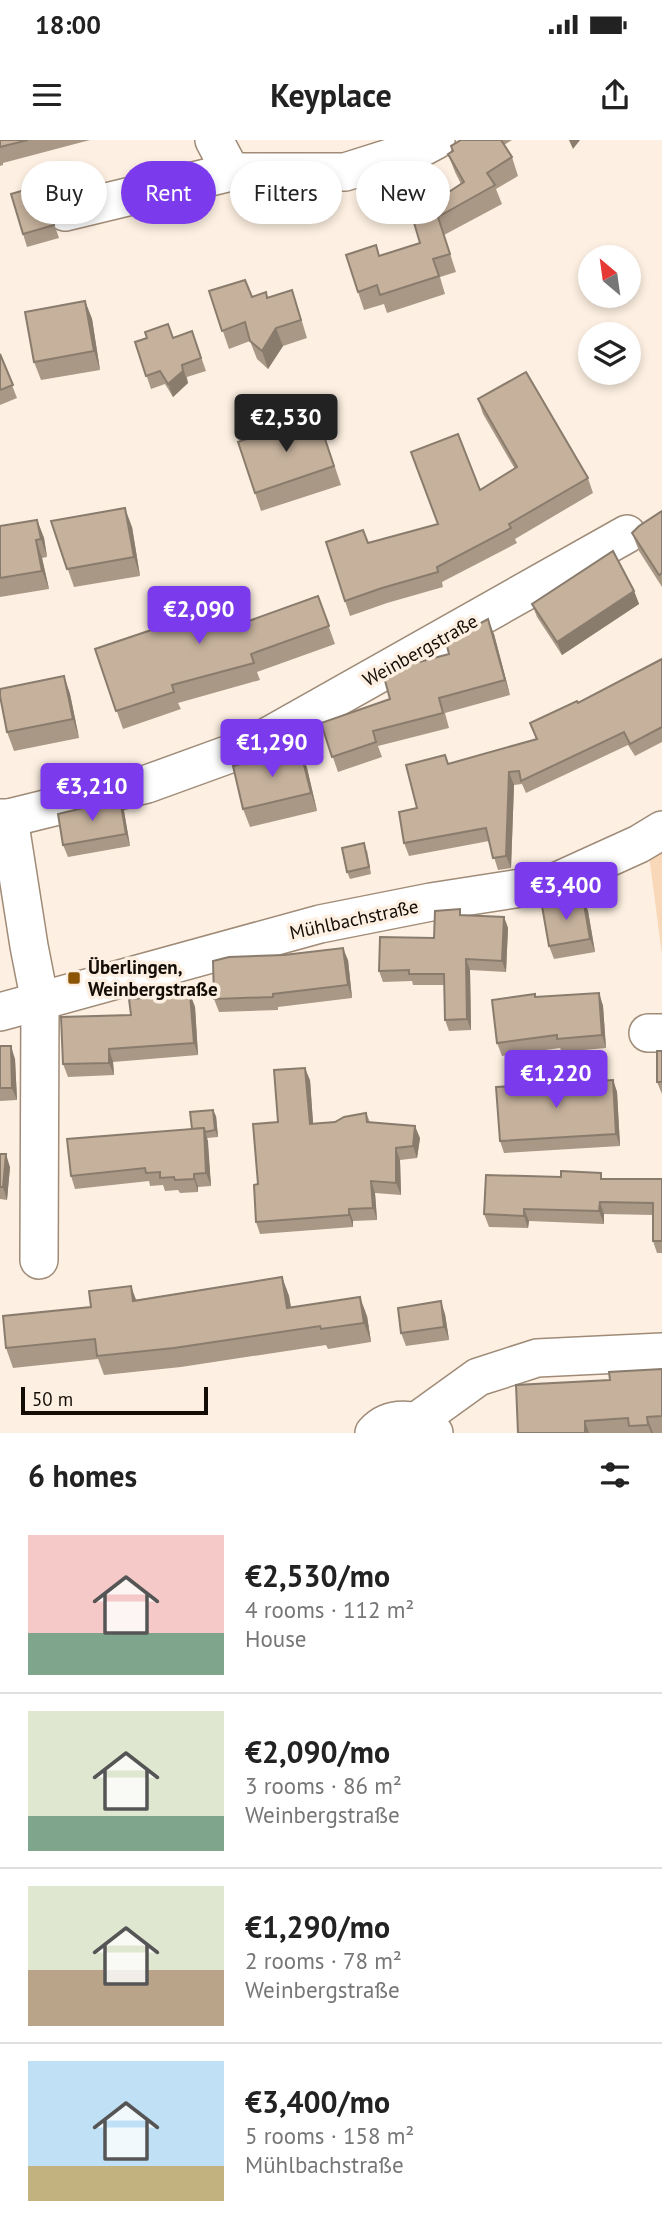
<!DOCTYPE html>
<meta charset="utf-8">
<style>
body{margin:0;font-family:"PT Sans",sans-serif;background:#f2f2f2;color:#222;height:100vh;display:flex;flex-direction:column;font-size:26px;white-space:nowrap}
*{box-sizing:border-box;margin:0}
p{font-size:23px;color:#767676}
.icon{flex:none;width:38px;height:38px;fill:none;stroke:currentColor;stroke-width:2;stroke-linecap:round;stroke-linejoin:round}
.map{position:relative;height:1293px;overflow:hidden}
.sheet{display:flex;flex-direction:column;background:#fff;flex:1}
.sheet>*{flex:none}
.top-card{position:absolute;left:21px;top:21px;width:621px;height:63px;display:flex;gap:14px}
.needle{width:46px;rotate:331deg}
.fabs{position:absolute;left:578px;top:105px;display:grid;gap:14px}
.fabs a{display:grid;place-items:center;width:63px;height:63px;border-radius:50%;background:#fff;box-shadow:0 4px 10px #0003;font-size:35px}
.scale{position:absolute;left:21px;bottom:18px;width:187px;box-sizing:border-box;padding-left:7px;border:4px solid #140d06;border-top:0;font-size:19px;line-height:24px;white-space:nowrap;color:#140d06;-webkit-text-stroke:5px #fdf0e2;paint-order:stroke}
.price{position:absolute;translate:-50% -60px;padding:0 16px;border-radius:7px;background:#7c3aed;color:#fff;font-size:23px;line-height:46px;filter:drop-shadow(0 2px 4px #0008)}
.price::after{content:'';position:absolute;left:50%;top:42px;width:21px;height:16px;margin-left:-10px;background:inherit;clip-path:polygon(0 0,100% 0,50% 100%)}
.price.on{background:#222;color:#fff}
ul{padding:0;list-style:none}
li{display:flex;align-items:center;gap:21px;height:175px;padding:0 28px}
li+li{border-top:2px solid #e0e0e0}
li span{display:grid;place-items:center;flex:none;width:196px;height:140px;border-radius:0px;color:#555}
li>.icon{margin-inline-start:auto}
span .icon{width:84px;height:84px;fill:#fffc;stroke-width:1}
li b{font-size:30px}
h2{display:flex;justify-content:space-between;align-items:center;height:84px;padding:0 28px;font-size:30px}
.tag{padding:0 24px;border-radius:32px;background:#fff;box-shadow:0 4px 10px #0003;font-size:24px;line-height:63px}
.tag.on{background:#7c3aed;color:#fff}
.status{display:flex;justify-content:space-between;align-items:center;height:49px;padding:0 35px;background:#fff;direction:ltr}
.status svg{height:19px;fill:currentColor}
header{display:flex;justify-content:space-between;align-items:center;height:91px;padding:0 28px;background:#fff;font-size:32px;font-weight:700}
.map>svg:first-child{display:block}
</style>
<div class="status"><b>18:00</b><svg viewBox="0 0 49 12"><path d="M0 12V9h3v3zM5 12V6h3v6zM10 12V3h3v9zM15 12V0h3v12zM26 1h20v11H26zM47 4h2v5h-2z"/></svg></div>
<header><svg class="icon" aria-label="menu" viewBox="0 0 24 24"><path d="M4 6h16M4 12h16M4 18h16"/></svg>Keyplace<svg class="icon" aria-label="share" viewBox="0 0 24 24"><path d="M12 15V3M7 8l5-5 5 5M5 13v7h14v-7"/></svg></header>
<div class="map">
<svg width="662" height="1293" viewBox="0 0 662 1293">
<rect width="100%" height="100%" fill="#fdf0e2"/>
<!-- green -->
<path fill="#f8d8b9" d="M 662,698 L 662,815 L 648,708 Z"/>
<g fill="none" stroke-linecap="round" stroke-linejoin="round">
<defs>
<g id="minor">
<path d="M 214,0 L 231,32 L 345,32 L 421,8 L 436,0"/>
<path d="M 65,72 L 231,32"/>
<path d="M 0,678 L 9,678 L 29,806 L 40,862 L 39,1120"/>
<path d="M 9,678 L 147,644 L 249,607 L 627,394"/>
<path d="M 0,872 L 320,784 L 431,762 L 553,743 L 639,704 L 662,690"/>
<path d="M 648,893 L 662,893"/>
<path d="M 417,1281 L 478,1237 L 537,1218 L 662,1212"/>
<path d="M 374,1293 C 390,1275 418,1277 434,1293"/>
</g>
</defs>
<!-- minor casing -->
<use href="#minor" stroke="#9f8b77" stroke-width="40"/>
<!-- minor -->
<use href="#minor" stroke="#fff" stroke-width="37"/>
</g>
<!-- wall -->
<g fill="#a99886">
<path d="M 0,0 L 90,0 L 3,23 L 3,25 L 0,26 Z"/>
<path d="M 461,0 L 512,0 L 504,5 L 512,17 L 518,36 L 496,49 L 502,64 L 444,95 L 456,132 L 440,137 L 445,154 L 387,173 L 384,164 L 364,170 L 358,152 L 379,116 L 420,103 L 431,69 L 429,65 L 461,44 L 455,32 L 448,14 L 453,11 Z"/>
<path d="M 42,45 L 47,58 L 45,74 L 52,78 L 59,98 L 27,107 L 23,94 Z"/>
<path d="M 209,151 L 252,157 L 266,152 L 268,158 L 298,168 L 307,198 L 283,206 L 268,229 L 257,219 L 250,201 L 229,209 Z"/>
<path d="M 85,161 L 92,179 L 100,230 L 41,240 L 34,222 Z"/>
<path d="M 192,191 L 206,231 L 187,237 L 188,243 L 173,257 L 165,244 L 151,249 L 135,202 L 173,198 Z"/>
<path d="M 0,214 L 17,258 L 0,265 Z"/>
<path d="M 478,259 L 588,338 L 593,353 L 515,399 L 517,403 L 442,442 L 443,447 L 387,463 L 350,476 L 345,461 L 480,350 L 515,329 L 483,274 Z"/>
<path d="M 324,294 L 341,345 L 261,371 L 255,353 Z"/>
<path d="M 662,371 L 662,447 L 639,411 L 632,393 Z"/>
<path d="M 37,380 L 44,398 L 47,417 L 42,418 L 49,449 L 0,457 L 0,386 Z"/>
<path d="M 51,381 L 132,387 L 140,436 L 74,447 Z"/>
<path d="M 233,450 L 244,483 L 318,456 L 335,504 L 257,532 L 260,540 L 178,563 L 181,569 L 123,589 L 95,509 L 178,481 Z"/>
<path d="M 634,451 L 639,464 L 562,515 L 537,477 L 532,464 Z"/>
<path d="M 494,494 L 510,555 L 445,573 L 449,588 L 378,606 L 382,617 L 338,632 L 321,583 L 390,559 L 449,514 Z"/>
<path d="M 662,519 L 662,602 L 635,616 L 628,605 L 526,653 L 522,644 L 514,645 L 511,728 L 498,730 L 489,701 L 409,716 L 404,703 L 417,668 L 445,615 L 448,624 L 536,599 L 530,583 L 578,563 Z"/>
<path d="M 64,536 L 70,554 L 79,598 L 14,611 L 7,592 Z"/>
<path d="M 300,609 L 307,628 L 317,671 L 250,687 L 243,669 Z"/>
<path d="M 120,659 L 124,671 L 130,706 L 68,717 L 63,705 Z"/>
<path d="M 367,710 L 371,734 L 350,739 L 347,732 Z"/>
<path d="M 583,758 L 588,771 L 595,812 L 554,819 L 549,806 Z"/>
<path d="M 463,775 L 504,777 L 508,788 L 506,832 L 470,830 L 471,890 L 449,891 L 445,880 L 444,845 L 413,845 L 412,841 L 383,842 L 379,831 L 434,798 Z"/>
<path d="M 348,820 L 352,858 L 278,867 L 278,870 L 219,872 L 214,859 Z"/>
<path d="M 599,853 L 603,866 L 606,908 L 562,912 L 560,908 L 502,916 L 497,903 L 536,857 Z"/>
<path d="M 190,854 L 195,867 L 198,915 L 113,922 L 114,935 L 68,937 L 63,924 L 131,875 Z"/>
<path d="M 0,906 L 15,919 L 17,960 L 0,961 Z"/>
<path d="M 662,911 L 662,954 L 657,942 Z"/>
<path d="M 310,940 L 313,984 L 335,982 L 366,973 L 370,982 L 420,998 L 417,1018 L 400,1020 L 401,1055 L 375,1053 L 377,1080 L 353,1081 L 353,1087 L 260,1094 L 256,1082 L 258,1044 L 278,982 Z"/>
<path d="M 613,940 L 617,952 L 620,1006 L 504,1013 L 500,1001 Z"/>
<path d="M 216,976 L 218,997 L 207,998 L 211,1046 L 198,1047 L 198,1052 L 180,1053 L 178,1050 L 165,1051 L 163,1045 L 150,1046 L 149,1041 L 75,1049 L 71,1036 L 192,989 Z"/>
<path d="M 0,1014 L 10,1027 L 7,1060 L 0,1059 Z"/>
<path d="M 603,1039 L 662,1039 L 662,1113 L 657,1113 L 653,1101 L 653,1075 L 604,1074 L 604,1084 L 529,1081 L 528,1088 L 489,1087 L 484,1074 Z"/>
<path d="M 282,1137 L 289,1156 L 291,1167 L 367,1176 L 371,1202 L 328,1209 L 326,1205 L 181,1227 L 104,1235 L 98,1219 L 13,1228 L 6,1208 L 136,1160 Z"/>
<path d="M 445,1174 L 449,1200 L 406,1206 L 401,1193 Z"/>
<path d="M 662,1229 L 662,1293 L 518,1293 L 610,1240 Z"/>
</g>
<!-- shaded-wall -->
<g fill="#8a7c6d">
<path d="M 569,0 L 580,0 L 573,9 Z"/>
<path d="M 42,45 L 47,58 L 45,78 L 40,65 Z"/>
<path d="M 85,161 L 92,179 L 100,230 L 94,211 Z"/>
<path d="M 276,188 L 283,206 L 268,229 L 262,211 Z"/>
<path d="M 182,225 L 188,243 L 173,257 L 168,244 Z"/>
<path d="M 125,368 L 132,387 L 140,436 L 134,417 Z"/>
<path d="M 37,380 L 44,398 L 47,417 L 41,399 Z"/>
<path d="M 36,400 L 42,418 L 49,449 L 42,431 Z"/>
<path d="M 233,450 L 240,467 L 249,501 L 243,483 Z"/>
<path d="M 634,451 L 639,464 L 562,515 L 557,502 Z"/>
<path d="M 488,479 L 494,494 L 510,555 L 505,540 Z"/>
<path d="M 64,536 L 70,554 L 79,598 L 73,579 Z"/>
<path d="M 300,609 L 307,628 L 317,671 L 311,653 Z"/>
<path d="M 509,632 L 514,645 L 511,728 L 506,716 Z"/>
<path d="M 120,659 L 124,671 L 130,706 L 126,694 Z"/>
<path d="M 583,758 L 588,771 L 595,812 L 590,799 Z"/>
<path d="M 504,777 L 508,788 L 506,832 L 502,821 Z"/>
<path d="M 343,808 L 348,820 L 352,858 L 348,845 Z"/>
<path d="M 466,819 L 470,830 L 471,890 L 467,879 Z"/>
<path d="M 599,853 L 603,866 L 606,908 L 602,895 Z"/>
<path d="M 190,854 L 195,867 L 198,915 L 194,903 Z"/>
<path d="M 11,906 L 15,919 L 17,960 L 12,948 Z"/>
<path d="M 109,909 L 113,922 L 114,935 L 109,923 Z"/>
<path d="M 305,928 L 310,940 L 314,996 L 310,984 Z"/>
<path d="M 613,940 L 617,952 L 620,1006 L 616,994 Z"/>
<path d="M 213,970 L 216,976 L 218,997 L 215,990 Z"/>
<path d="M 415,986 L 420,998 L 417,1018 L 413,1006 Z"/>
<path d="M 204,988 L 208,1001 L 211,1046 L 206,1033 Z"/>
<path d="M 396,1008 L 400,1020 L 401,1055 L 396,1043 Z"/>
<path d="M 6,1014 L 10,1027 L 7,1060 L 3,1047 Z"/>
<path d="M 194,1034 L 198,1047 L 198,1052 L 194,1039 Z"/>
<path d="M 371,1041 L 375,1053 L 377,1080 L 373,1068 Z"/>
<path d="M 600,1062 L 604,1074 L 604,1084 L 599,1071 Z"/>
<path d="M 349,1069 L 353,1081 L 353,1087 L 349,1075 Z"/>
<path d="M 524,1069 L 529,1081 L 528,1088 L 524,1076 Z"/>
<path d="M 282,1137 L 289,1156 L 294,1187 L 287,1168 Z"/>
<path d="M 131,1146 L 138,1165 L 133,1161 Z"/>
<path d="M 360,1157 L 367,1176 L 371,1202 L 364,1183 Z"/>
<path d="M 441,1161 L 445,1174 L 449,1200 L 444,1187 Z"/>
<path d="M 647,1277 L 653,1293 L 651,1293 L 648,1285 Z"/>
<path d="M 585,1281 L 589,1293 L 585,1293 Z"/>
</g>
<!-- building -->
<g fill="#c5b19c" stroke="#8a7c6d" stroke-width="2">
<path d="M 0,0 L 28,0 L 0,7 Z"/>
<path d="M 461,0 L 501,0 L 512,17 L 487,33 L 495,45 L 438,77 L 450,114 L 433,119 L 439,136 L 380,155 L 377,145 L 358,152 L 346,115 L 376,105 L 379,116 L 420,103 L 412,76 L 432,69 L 429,65 L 464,42 L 448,14 L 453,11 L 451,6 Z"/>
<path d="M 42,45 L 40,65 L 45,73 L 52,78 L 54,85 L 23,94 L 11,54 Z"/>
<path d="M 245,140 L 252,157 L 266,152 L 267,158 L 292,150 L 301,180 L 276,188 L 262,211 L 250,201 L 245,182 L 222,191 L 209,151 Z"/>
<path d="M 85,161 L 94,211 L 34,222 L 25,172 Z"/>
<path d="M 168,184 L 173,198 L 192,191 L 201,218 L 182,225 L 183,231 L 168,244 L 160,231 L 146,236 L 135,202 L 147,198 L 145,192 Z"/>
<path d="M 0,214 L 13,245 L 0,250 Z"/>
<path d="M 526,232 L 588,338 L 509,384 L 511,388 L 437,427 L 438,432 L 382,448 L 345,461 L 326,402 L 363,390 L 368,403 L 438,384 L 411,312 L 458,294 L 480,350 L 517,327 L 478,259 Z"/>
<path d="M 317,275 L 334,326 L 255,353 L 238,302 Z"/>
<path d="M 125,368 L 134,417 L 67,429 L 51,381 Z"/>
<path d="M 662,371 L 662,433 L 659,435 L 632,393 L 639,386 Z"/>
<path d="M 37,380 L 41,399 L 36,400 L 42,431 L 0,438 L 0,386 Z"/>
<path d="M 613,411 L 634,451 L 557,502 L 532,464 Z"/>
<path d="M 233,450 L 243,483 L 318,456 L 329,486 L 251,514 L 254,523 L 172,545 L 174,552 L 116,571 L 95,509 L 178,481 L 174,467 Z"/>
<path d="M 488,479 L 505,540 L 439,558 L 443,573 L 373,591 L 376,602 L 332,617 L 321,583 L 390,559 L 384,537 L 404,526 L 449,514 L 446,502 Z"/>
<path d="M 662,519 L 662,587 L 630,604 L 624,592 L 521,641 L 519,631 L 509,632 L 506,716 L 493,718 L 486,688 L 404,703 L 399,672 L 417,668 L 406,625 L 445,615 L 448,624 L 537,599 L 530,583 L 577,561 L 578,563 Z"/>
<path d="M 64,536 L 73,579 L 7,592 L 0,556 L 0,549 Z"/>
<path d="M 300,609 L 311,653 L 243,669 L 233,626 Z"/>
<path d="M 120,659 L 126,694 L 63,705 L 58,674 Z"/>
<path d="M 364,703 L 369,727 L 347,732 L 342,708 Z"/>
<path d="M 583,758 L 590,799 L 549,806 L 542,766 Z"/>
<path d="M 460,769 L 460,775 L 504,777 L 502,821 L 466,819 L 467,879 L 445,880 L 444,834 L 409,834 L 409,830 L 379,831 L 380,797 L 434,798 L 435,771 Z"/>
<path d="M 343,808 L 348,845 L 273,854 L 273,857 L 214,859 L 213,821 L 229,817 L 284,815 Z"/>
<path d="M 599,853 L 602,895 L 557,899 L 557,895 L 497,903 L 492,860 L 535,854 L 535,857 Z"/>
<path d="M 190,854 L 194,903 L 109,909 L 109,923 L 63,924 L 61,877 L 131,875 L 129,859 Z"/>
<path d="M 0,906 L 11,906 L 12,948 L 0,948 Z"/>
<rect x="657" y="911" width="5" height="31"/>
<path d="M 305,928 L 310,984 L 335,982 L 344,977 L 366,973 L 367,982 L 415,986 L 413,1006 L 396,1008 L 396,1043 L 371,1041 L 373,1068 L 349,1069 L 349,1075 L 256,1082 L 254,1045 L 258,1044 L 253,984 L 278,982 L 274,930 Z"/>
<path d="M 613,940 L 616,994 L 500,1001 L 496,947 Z"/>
<path d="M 213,970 L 215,990 L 205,992 L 204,988 L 192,989 L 190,972 Z"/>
<path d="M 204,988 L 206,1033 L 194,1034 L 194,1039 L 175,1040 L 174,1037 L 160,1038 L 160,1032 L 146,1033 L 145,1028 L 71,1036 L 67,999 Z"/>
<path d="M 0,1014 L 6,1014 L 3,1047 L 0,1047 Z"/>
<path d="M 561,1031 L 601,1033 L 601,1039 L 662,1039 L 662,1101 L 653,1101 L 653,1063 L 600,1062 L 599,1071 L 524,1069 L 524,1076 L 484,1074 L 486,1035 L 561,1037 Z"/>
<path d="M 282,1137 L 287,1168 L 360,1157 L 364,1183 L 321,1189 L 320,1186 L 174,1208 L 97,1216 L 95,1199 L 6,1208 L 3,1176 L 91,1167 L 89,1151 L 131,1146 L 133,1161 Z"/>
<path d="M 441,1161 L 444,1187 L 401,1193 L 398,1168 Z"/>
<path d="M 662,1229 L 662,1276 L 647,1277 L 648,1285 L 629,1286 L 628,1278 L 585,1281 L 585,1293 L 518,1293 L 516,1245 L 610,1240 L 609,1232 Z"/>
</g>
<!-- markers -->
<rect fill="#8b5505" stroke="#fdf0e2" stroke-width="2.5" x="67" y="831" width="14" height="14" rx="3.5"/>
<g text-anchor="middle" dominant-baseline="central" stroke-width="7" stroke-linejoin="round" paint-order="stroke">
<!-- street labels -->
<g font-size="19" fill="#140d06" stroke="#fdf0e2">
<text transform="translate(420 510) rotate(-29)">Weinbergstraße</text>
<text transform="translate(354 779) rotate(-12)">Mühlbachstraße</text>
</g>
<!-- poi labels -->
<g font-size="19" font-weight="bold" fill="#140d06" stroke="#fdf0e2" text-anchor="start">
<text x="88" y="827">Überlingen,<tspan x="88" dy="22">Weinbergstraße</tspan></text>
</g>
</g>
</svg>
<div class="fabs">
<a><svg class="needle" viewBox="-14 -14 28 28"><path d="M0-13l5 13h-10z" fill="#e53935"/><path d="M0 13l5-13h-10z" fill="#767676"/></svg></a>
<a><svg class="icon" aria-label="layers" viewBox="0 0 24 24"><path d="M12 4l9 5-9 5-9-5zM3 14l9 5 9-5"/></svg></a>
</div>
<div class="scale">50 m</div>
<b class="price on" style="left:286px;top:314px">€2,530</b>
<b class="price" style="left:199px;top:506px">€2,090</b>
<b class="price" style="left:272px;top:639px">€1,290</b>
<b class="price" style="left:92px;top:683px">€3,210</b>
<b class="price" style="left:566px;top:782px">€3,400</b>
<b class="price" style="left:556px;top:970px">€1,220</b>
<div class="top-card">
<a class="tag">Buy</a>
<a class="tag on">Rent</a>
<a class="tag">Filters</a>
<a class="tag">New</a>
</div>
</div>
<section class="sheet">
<h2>6 homes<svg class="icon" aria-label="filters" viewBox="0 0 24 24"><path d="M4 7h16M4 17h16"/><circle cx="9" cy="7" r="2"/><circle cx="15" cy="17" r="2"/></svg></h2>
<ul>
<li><span style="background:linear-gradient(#f6c9c9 70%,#7fa58c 0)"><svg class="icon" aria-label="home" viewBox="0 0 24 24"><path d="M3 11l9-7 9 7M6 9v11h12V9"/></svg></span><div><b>€2,530/mo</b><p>4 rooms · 112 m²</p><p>House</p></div></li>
<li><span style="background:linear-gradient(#dfe7d0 75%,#7fa58c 0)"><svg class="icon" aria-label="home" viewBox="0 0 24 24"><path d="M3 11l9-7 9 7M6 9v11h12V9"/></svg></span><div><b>€2,090/mo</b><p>3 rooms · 86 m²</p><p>Weinbergstraße</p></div></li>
<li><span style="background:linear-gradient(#dfe7d0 60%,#b9a48a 0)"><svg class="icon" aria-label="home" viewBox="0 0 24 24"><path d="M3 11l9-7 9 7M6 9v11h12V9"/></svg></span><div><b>€1,290/mo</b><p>2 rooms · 78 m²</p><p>Weinbergstraße</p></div></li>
<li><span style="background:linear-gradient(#bfe0f5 75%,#c2b280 0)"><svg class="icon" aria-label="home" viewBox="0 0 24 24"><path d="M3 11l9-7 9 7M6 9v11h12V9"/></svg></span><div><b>€3,400/mo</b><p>5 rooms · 158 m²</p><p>Mühlbachstraße</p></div></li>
</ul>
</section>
